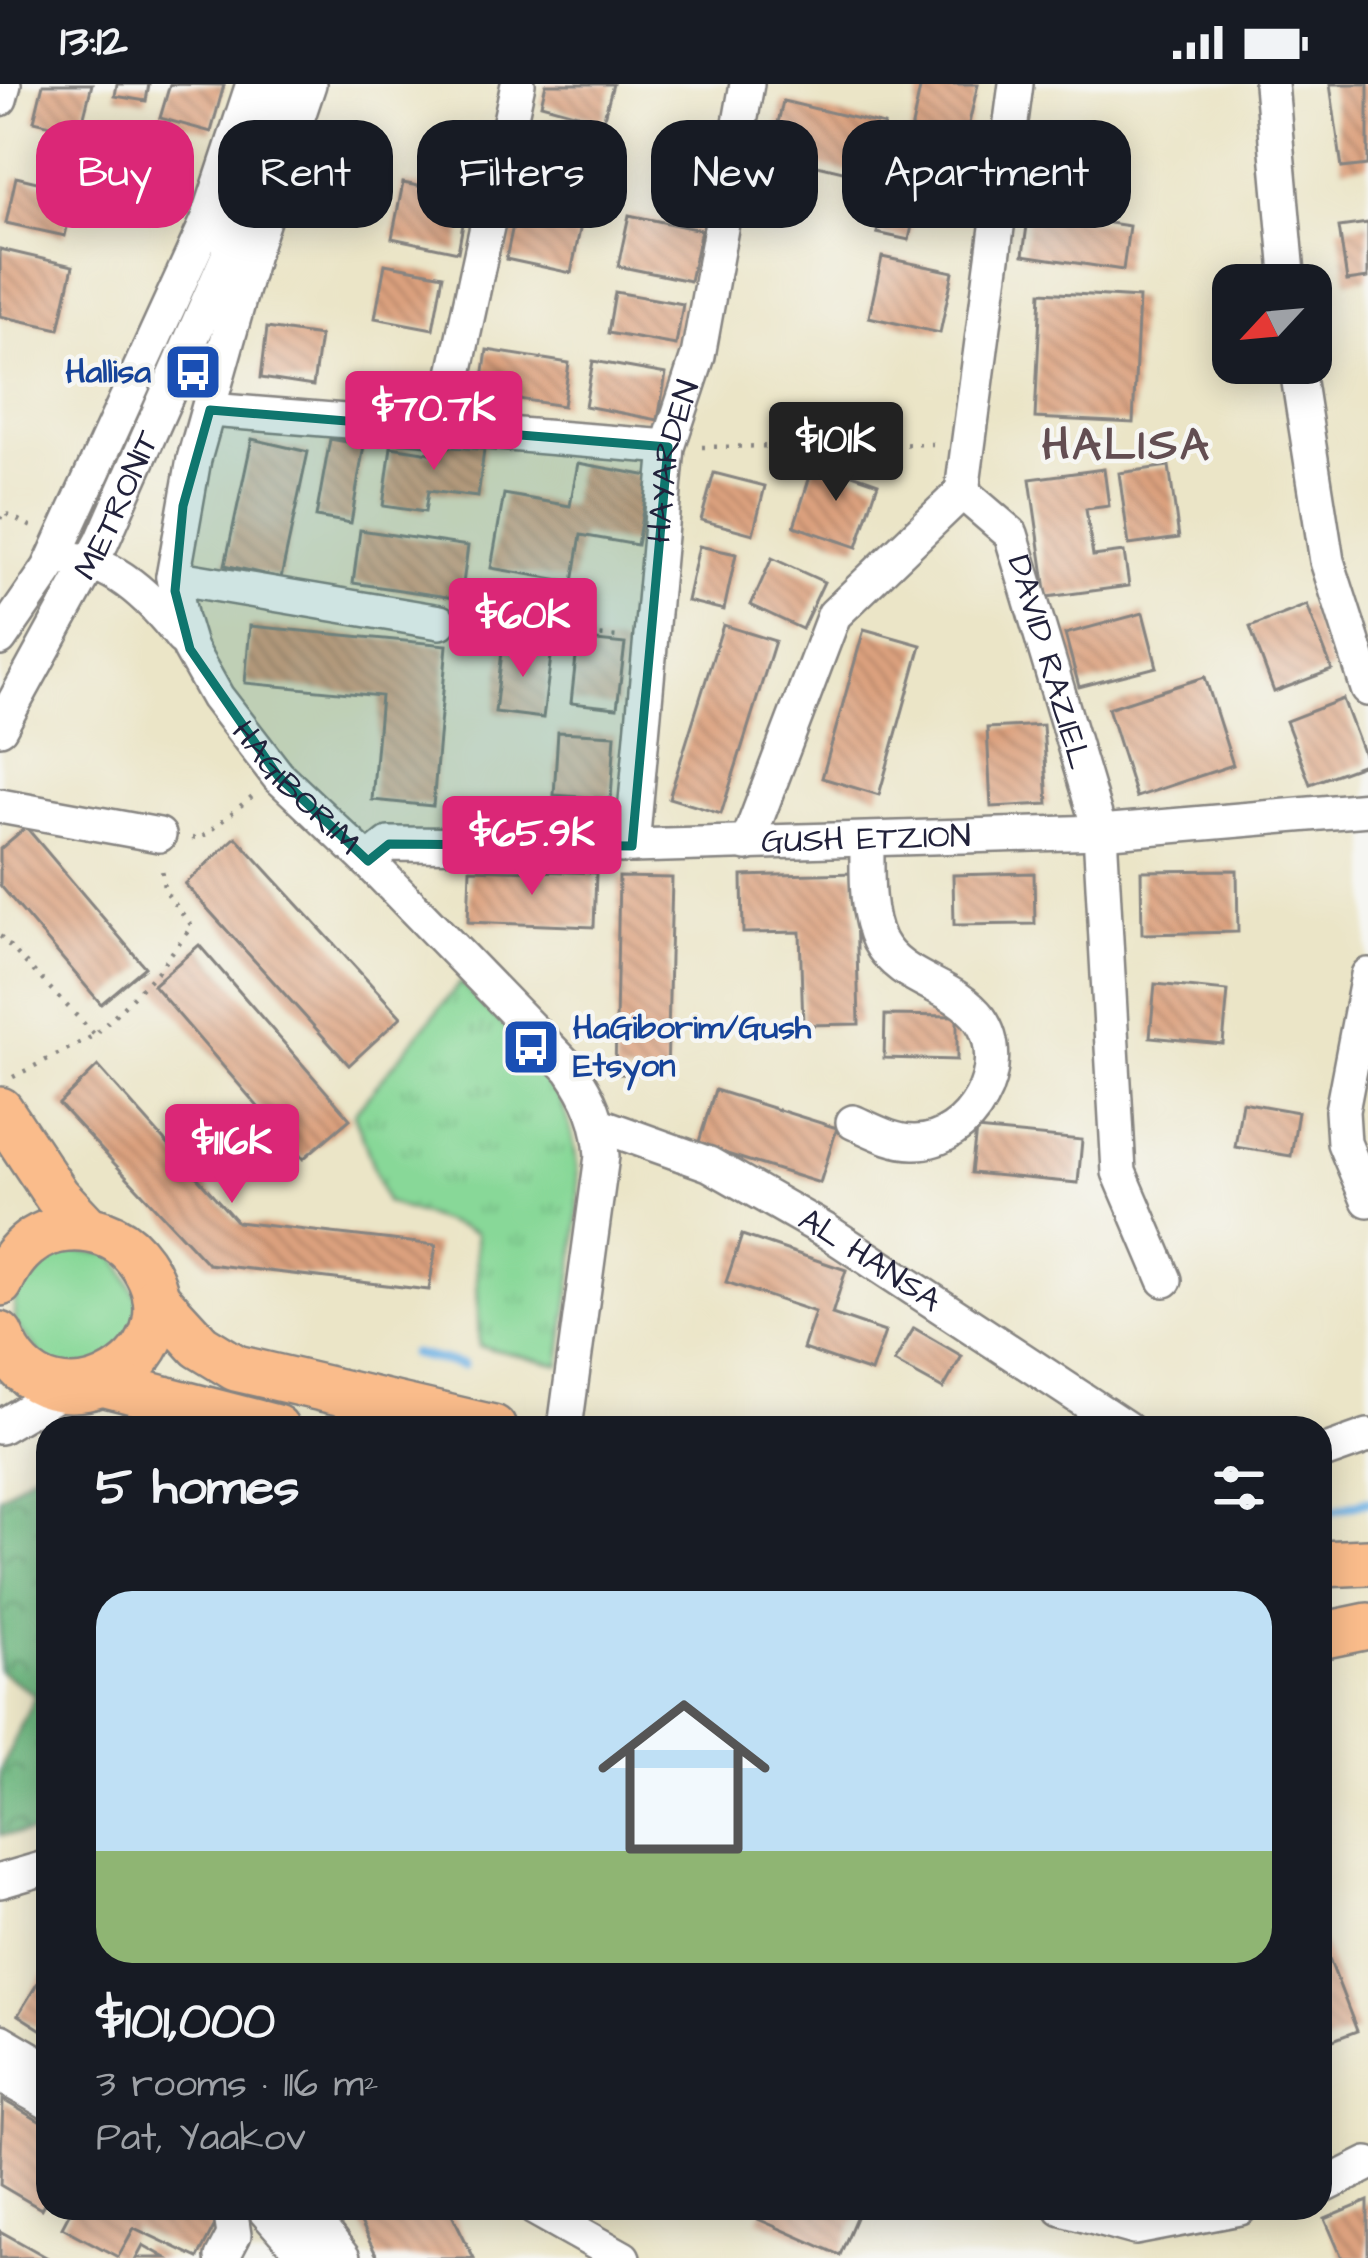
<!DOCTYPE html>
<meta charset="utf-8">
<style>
body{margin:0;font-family:"Architects Daughter",sans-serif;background:#20242c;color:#f1f3f6;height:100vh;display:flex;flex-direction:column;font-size:45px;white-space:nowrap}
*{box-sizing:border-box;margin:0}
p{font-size:39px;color:#9ea1a6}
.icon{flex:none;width:66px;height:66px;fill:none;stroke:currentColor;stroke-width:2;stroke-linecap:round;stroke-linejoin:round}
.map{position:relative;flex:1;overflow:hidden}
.sheet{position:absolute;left:36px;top:1332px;width:1296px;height:804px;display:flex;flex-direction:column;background:#171b24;border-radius:36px;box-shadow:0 6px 30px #0003}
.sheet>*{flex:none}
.banner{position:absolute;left:36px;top:36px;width:1296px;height:108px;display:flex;gap:24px}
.needle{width:78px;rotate:244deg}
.tools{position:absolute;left:1212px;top:180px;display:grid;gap:24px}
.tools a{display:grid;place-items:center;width:120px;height:120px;border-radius:24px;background:#171b24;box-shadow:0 6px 30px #0003;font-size:60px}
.price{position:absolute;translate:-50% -102px;padding:0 27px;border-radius:12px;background:#db2777;color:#fff;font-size:39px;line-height:78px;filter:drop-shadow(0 3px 6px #0008)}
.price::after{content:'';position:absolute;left:50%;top:72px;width:36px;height:27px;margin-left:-18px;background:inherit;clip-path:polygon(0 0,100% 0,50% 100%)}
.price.current{background:#222;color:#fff}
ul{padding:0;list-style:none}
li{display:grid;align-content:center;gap:24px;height:636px;padding:0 60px}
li+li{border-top:3px solid #363941}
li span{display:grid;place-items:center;height:372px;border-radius:36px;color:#555}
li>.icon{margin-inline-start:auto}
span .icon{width:216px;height:216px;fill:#fffc;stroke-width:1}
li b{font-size:51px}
h2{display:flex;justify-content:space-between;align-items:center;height:144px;padding:0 60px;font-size:51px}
.tag{padding:0 42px;border-radius:36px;background:#171b24;box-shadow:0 6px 30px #0003;font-size:42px;line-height:108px}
.tag.current{background:#db2777;color:#fff}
.status{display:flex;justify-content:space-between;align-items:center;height:84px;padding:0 60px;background:#171b24;direction:ltr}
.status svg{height:33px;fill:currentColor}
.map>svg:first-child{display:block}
</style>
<div class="status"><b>13:12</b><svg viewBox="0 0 49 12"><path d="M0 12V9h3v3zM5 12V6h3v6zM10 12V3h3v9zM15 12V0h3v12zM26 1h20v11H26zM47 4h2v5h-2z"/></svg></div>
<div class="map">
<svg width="1368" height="2174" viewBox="0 0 1368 2174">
<defs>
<pattern id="forest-crowns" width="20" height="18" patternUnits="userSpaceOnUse" patternTransform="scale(3)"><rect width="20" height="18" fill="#6eb880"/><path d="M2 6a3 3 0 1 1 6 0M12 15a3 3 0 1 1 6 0" fill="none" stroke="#5a956a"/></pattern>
<pattern id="park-tufts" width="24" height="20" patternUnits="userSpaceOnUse" patternTransform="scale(3)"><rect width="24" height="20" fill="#88d898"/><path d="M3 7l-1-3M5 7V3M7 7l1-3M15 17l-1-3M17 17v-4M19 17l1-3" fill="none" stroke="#75b984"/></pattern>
<pattern id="building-back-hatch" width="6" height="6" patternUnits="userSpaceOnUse" patternTransform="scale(3)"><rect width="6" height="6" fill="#dca17e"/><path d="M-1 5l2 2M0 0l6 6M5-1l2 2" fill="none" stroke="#b28368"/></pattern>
</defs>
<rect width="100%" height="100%" fill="#f6f6f2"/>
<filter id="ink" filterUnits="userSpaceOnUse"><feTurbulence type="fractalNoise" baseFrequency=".00833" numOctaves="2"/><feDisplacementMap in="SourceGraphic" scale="24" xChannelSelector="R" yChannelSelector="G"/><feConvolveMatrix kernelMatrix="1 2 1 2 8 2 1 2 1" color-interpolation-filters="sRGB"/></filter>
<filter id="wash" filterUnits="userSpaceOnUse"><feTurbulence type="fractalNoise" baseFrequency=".004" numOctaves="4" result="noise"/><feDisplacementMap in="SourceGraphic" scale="48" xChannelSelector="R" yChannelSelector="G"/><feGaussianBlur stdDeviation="2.7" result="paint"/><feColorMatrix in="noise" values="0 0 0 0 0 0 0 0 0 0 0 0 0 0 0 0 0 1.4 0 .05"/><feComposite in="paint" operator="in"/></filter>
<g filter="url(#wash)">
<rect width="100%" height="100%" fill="#ebe5c7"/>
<!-- grass -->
<path fill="#88d898" stroke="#557d6a" stroke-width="3" d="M 48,1165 L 115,1170 L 144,1227 L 106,1284 L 51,1284 L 14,1239 L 15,1204 Z"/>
<!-- forest -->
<path fill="url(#forest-crowns)" stroke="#486d5e" stroke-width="3" d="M 48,1377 L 48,1748 L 0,1751 L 0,1687 L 35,1611 L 0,1587 L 0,1413 Z"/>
<!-- park -->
<path fill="url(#park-tufts)" stroke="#557d6a" stroke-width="3" d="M 461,898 C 487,927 520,954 543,986 C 604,1070 570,1185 560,1281 L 479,1262 L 476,1149 L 386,1118 L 354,1029 Z"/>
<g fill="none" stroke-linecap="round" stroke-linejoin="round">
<!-- stream -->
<g stroke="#6fb2e4" stroke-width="9">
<path d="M 412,1270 L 463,1281"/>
<path d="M 1323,1430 L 1368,1417"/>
</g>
</g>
<g id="blocks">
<!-- building -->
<g fill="url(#building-back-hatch)">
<path d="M 43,0 L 92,0 L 80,48 L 34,37 Z"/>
<path d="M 117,0 L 149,0 L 146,17 L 115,12 Z"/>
<path d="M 170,0 L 224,1 L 211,48 L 160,34 Z"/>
<path d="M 546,0 L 613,0 L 603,37 L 541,20 Z"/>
<path d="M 921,0 L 978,0 L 959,83 L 906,71 Z"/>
<path d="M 1330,0 L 1368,0 L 1368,81 L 1342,84 Z"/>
<path d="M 783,17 L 884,41 L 872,94 L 771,70 Z"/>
<path d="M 540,38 L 604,55 L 588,114 L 525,97 Z"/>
<path d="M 889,92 L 921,98 L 909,156 L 877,149 Z"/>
<path d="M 16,93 L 75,107 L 65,152 L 6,139 Z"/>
<path d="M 403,99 L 468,112 L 458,168 L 392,154 Z"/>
<path d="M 517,122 L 582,136 L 571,189 L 506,175 Z"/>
<path d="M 1029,127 L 1129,142 L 1123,186 L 1023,171 Z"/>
<path d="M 629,131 L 701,146 L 690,197 L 618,182 Z"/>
<path d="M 1368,139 L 1368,194 L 1347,197 L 1339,143 Z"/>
<path d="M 0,165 L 73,182 L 59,245 L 0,232 Z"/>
<path d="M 882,173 L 953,188 L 940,249 L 869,233 Z"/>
<path d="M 385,180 L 443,191 L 433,245 L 375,234 Z"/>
<path d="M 615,208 L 683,220 L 676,261 L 608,249 Z"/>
<path d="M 1041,208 L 1139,214 L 1133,339 L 1035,334 Z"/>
<path d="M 267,244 L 320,252 L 313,302 L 261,294 Z"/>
<path d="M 487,266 L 569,279 L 563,322 L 481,309 Z"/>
<path d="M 593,277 L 666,290 L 658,336 L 585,322 Z"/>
<path d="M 438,352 L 485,358 L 478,413 L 428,407 L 425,428 L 383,422 L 391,363 L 436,370 Z"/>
<path d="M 252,355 L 308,368 L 281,494 L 225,481 Z"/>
<path d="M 330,355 L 364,361 L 351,439 L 316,433 Z"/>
<path d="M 815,377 L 878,399 L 857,463 L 794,442 Z"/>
<path d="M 578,379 L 649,392 L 637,461 L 581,451 L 573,498 L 491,484 L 504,410 L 570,422 Z"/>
<path d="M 1169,382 L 1179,454 L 1129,461 L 1119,389 Z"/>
<path d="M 1104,385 L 1109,422 L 1086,425 L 1093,472 L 1124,468 L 1129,502 L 1047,513 L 1030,395 Z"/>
<path d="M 714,389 L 765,402 L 753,450 L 701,436 Z"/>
<path d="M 360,446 L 468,462 L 461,515 L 353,499 Z"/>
<path d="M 699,462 L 736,470 L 724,526 L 687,517 Z"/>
<path d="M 772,474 L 824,498 L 802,545 L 751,521 Z"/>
<path d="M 1307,521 L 1332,586 L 1274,608 L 1250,543 Z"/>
<path d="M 1143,529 L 1157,583 L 1079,603 L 1065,550 Z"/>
<path d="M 723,541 L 775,557 L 721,730 L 669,714 Z"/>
<path d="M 250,542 L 447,561 L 433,722 L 372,716 L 381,612 L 245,599 Z"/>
<path d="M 864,545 L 921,561 L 879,711 L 822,694 Z"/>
<path d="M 578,555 L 625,560 L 617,624 L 571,619 Z"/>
<path d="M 503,559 L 552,565 L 543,634 L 495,628 Z"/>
<path d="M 1205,593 L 1233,681 L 1136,713 L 1108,624 Z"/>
<path d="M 1343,615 L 1367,679 L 1310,700 L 1286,637 Z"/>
<path d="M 1043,641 L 1048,720 L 991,723 L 987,644 Z"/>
<path d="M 558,648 L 615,651 L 611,715 L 554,711 Z"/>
<path d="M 26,743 L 145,883 L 101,920 L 0,801 L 0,765 Z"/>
<path d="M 236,753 L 401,933 L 349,981 L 185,800 Z"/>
<path d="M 470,785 L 596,789 L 594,843 L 468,838 Z"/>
<path d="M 1237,786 L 1238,848 L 1142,850 L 1141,787 Z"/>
<path d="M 855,789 L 859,940 L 803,941 L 800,848 L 743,849 L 742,792 Z"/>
<path d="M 1034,789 L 1035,840 L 954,841 L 953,791 Z"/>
<path d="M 619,793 L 672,794 L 667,991 L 615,990 Z"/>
<path d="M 199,861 L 350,1035 L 303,1075 L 153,901 Z"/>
<path d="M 1155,900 L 1228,907 L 1223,960 L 1150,953 Z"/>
<path d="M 885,931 L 957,932 L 957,976 L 884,974 Z"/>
<path d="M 98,982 L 237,1138 L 436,1161 L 429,1206 L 208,1180 L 59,1020 Z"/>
<path d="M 715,1006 L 837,1044 L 820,1099 L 698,1061 Z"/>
<path d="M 1242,1018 L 1298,1028 L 1291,1072 L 1235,1063 Z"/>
<path d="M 976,1046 L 1082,1056 L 1078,1099 L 971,1089 Z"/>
<path d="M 742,1151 L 846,1186 L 832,1230 L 885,1248 L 871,1288 L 803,1265 L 815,1228 L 726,1198 Z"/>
<path d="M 914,1244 L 962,1272 L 943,1305 L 894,1278 Z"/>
<path d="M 1320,1851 L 1357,1947 L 1320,1961 Z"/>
<path d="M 48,1882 L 48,1950 L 18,1931 Z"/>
<path d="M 3,2016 L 48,2042 L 48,2112 L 41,2125 L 0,2101 Z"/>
<path d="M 1368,2117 L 1368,2174 L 1342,2174 L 1325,2135 Z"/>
<path d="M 72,2124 L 188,2124 L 216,2139 L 198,2174 L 134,2144 L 118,2173 L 62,2143 Z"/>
<path d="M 352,2124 L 449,2124 L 474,2174 L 378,2174 Z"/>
<path d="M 763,2124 L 860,2124 L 840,2171 L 758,2135 Z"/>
<path d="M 0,2147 L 48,2174 L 0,2174 Z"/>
<path d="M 143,2161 L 166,2174 L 136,2174 Z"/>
</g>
</g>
</g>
<g filter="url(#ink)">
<use href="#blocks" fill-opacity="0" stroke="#868481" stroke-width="3"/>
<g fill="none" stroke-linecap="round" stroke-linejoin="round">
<defs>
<g id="minor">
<path id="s1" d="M 309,0 L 253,166 L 194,375 L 173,493 L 181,535 L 190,565 L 217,613 L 278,692 L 368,777 L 570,985 C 590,1014 600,1037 602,1072 L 565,1344"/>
<path d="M 1271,0 L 1289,201"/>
<path d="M 0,15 L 4,0"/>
<path d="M 226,155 L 276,0"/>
<path d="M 1296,279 L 1327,477 L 1368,605"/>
<path d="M 210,326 L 668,363"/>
<path d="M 443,345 L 518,0"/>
<path id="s2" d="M 962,408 L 1011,450 L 1100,748 L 1119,1088 L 1165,1196"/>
<path d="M 962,408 L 1016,0"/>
<path d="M 70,476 C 116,477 156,520 182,554"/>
<path d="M 173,493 L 440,538"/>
<path d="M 0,555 L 49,484 L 208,136 L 253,0"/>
<path id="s3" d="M 0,644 L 102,458 L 243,138"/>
<path d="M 0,722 L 159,751"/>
<path d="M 747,760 L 834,531 L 962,408"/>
<path id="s4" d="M 632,762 L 668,363 L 698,272 L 747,0"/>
<path id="s5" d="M 368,777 L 389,760 L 632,762 L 1100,748 L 1368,725"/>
<path d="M 1368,891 L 1342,1027 L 1344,1059 L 1368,1116"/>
<path d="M 853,1038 C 872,1046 892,1058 914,1058 C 971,1059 1013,982 980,935 C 953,899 901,898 879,857 C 865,828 867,787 867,756"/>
<path id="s6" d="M 600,1041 L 709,1080 L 828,1148 L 1126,1344"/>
<path d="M 0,1343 L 65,1305"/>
<path d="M 1320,1369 L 1368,1352"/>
<path d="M 0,1797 L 48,1783"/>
<path d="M 0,1957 L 48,1985"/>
<path d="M 0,1991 L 48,2018"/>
<path d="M 1320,2104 L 1368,2080"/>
<path d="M 263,2124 L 307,2174"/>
<path d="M 304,2124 L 343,2174"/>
<path d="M 534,2124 L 623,2174"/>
<path d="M 1062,2124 L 1135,2144 L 1240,2124"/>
<path d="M 222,2174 L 234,2151 L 230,2124"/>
</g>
<g id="major">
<path d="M 0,1026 L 57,1112 L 88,1145"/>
<path d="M 0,1199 C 12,1170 35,1147 68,1145 C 92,1143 118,1151 134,1170 C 218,1267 47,1371 0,1251"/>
<path d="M 156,1214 L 200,1262 L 236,1284 L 493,1344"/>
<path d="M 106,1300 L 276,1344"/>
<path d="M 1320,1480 L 1368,1478"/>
<path d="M 1320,1552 L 1368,1542"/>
</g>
</defs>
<!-- minor casing -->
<use href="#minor" stroke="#868481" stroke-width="38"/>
<!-- major casing -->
<use href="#major" stroke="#868481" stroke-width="50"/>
<!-- path -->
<g stroke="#868481" stroke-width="4.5" stroke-dasharray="3 9" stroke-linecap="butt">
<path d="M 702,363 L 937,360"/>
<path d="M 0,435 L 3,428 L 34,444"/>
<path d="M 469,540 L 619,553"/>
<path d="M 192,754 L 200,755 L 255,710"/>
<path d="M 0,852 L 95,951"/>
<path d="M 13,993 L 95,951 L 158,887 L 192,842 L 164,806 L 162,783"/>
</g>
<!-- minor -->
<use href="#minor" stroke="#fff" stroke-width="33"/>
<!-- major -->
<use href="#major" stroke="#fabc8b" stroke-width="45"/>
</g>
</g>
<!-- marked area -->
<path fill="#0f766e" fill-opacity="0.2" stroke="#0f766e" stroke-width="9" stroke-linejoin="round" d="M 210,326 L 668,363 L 632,762 L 389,760 L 368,777 L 278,692 L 190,565 L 175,507 L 183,422 Z"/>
<!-- icons -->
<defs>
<symbol id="bus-square" viewBox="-11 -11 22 22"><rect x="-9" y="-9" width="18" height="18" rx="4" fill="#1a4fb4" stroke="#f6f6f2"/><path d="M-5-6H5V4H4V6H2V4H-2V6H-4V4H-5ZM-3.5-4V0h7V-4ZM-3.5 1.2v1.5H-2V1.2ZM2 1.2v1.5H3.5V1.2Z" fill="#fff"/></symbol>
</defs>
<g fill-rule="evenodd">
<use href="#bus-square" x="160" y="255" width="66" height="66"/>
<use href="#bus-square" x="498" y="930" width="66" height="66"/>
</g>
<g text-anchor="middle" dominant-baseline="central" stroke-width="9" stroke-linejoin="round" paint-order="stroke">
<!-- transit labels -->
<g font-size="33" font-weight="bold" fill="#164399" stroke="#f6f6f2" text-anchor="end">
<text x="151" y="288">Hallisa</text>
<text x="573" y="944" text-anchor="start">HaGiborim/Gush<tspan x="573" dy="38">Etsyon</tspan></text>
</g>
<!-- street labels -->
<g font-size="33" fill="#22223b" stroke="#f6f6f2">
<text stroke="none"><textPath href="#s4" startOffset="387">HAYARDEN</textPath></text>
<text stroke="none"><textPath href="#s3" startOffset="252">METRONIT</textPath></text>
<text stroke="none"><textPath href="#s2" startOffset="198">DAVID RAZIEL</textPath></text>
<text stroke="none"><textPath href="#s1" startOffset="762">HAGIBORIM</textPath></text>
<text stroke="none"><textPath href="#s5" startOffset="504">GUSH ETZION</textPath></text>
<text stroke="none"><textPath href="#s6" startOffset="303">AL HANSA</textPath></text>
</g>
<!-- district labels -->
<g font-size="45" font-weight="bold" letter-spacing="3" fill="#634e52" stroke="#f6f6f2">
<text x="1127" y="362">HALISA</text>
</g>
</g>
</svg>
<div class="tools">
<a><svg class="needle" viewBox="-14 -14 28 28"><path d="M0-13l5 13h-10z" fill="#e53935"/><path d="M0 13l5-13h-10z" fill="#9ea1a6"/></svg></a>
</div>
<b class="price" style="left:434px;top:389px">$70.7K</b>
<b class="price current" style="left:836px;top:420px">$101K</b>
<b class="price" style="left:523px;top:596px">$60K</b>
<b class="price" style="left:532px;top:814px">$65.9K</b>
<b class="price" style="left:232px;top:1122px">$116K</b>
<div class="banner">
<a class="tag current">Buy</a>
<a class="tag">Rent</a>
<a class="tag">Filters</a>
<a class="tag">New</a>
<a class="tag">Apartment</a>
</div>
<section class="sheet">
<h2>5 homes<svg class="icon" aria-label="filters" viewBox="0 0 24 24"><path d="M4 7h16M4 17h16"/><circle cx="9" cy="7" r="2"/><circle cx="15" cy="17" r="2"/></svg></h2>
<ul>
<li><span style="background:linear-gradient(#bfe0f5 70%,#8fb573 0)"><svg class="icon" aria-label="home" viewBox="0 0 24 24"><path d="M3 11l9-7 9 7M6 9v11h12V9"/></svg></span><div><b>$101,000</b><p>3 rooms · 116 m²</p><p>Pat, Yaakov</p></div></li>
</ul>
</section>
</div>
